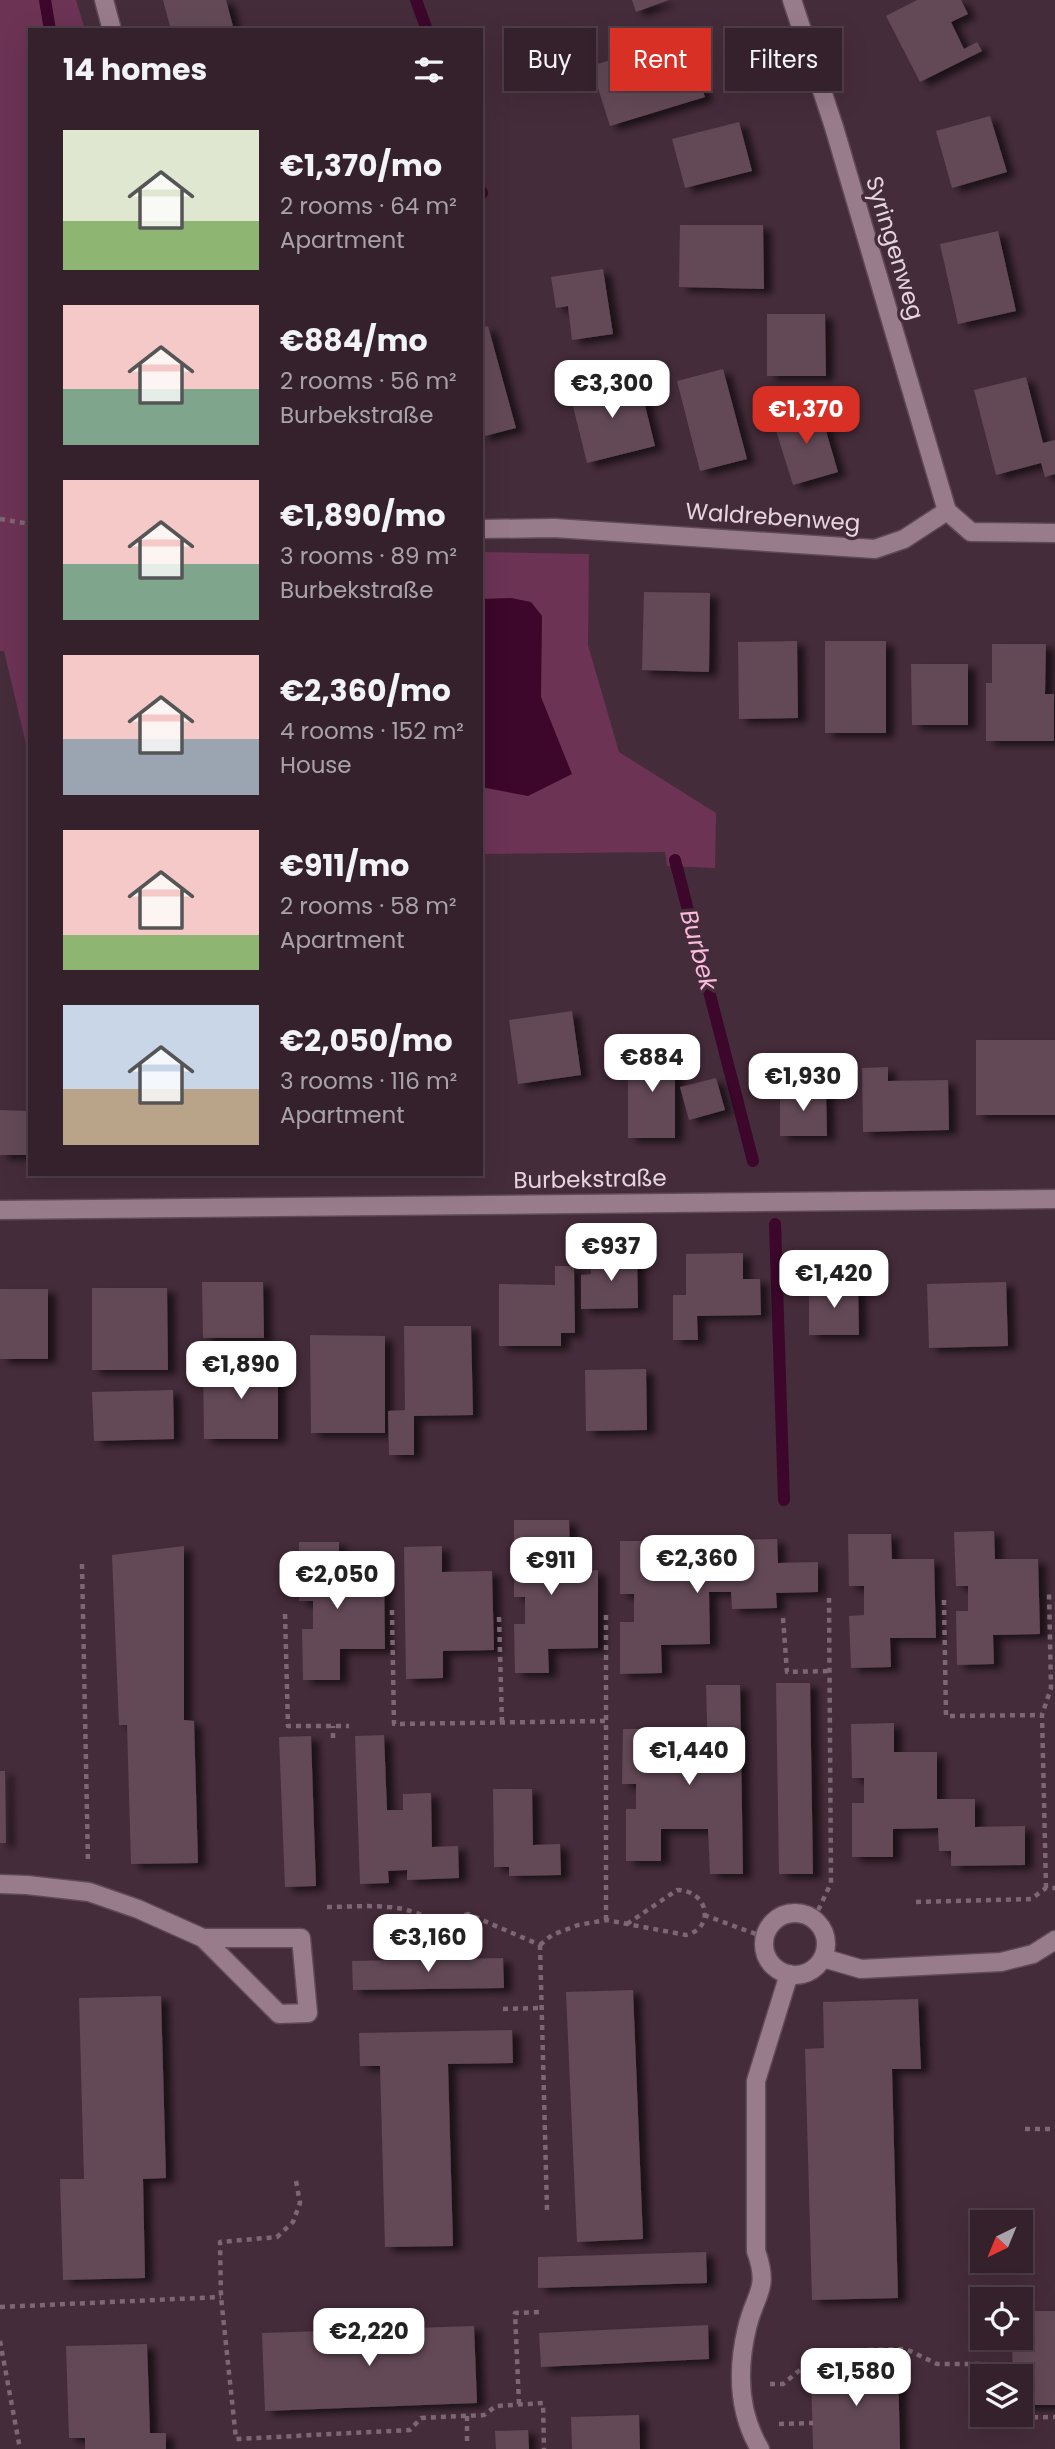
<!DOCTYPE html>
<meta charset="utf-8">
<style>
body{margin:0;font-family:Poppins,sans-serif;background:#3c2934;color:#f1f3f6;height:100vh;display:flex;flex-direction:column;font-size:26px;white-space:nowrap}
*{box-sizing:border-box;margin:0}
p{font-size:23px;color:#a9a3a9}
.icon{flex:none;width:38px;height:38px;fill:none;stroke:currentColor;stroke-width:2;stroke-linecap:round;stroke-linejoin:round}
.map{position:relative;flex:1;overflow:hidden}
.drawer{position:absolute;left:28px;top:28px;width:455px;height:1148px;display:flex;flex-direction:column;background:#34212c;border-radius:0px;box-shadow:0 7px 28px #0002,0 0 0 2px #4e3e48}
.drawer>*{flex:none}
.top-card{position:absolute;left:504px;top:28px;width:444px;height:63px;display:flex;gap:14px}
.needle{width:46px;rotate:223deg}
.buttons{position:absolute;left:970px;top:2210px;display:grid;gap:14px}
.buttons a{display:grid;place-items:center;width:63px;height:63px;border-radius:0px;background:#34212c;box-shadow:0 7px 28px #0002,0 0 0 2px #4e3e48;font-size:35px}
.price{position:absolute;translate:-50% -60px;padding:0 16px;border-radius:14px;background:#fff;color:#222;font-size:23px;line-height:46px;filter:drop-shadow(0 2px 4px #0008)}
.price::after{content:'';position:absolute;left:50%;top:42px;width:21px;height:16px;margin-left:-10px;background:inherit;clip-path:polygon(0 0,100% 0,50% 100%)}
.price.on{background:#d93025;color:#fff}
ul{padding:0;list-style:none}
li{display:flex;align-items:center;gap:21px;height:175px;padding:0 35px}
li span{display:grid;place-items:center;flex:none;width:196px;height:140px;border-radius:0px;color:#555}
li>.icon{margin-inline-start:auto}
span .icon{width:84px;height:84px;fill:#fffc;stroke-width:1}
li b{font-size:30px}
h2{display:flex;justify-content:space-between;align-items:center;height:84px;padding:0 35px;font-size:30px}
.chip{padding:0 24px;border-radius:0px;background:#34212c;box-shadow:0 7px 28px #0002,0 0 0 2px #4e3e48;font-size:24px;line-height:63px}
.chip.on{background:#d93025;color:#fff}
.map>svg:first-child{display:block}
</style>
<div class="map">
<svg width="1055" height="2449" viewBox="0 0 1055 2449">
<defs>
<filter id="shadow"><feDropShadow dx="8" dy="4.5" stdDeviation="3.5" flood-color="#0009"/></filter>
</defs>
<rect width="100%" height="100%" fill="#452c3a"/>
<!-- green -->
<g fill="#6c3355">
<path d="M 0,0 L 76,0 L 85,30 L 30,30 L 30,761 L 4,651 L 0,651 Z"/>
<path d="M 481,552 L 589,554 L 588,645 L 619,752 L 716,813 L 715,868 L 667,866 L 665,852 L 481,854 Z"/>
</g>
<!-- water -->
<path fill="#3c072a" d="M 511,598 L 531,602 L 542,616 L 541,697 L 572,774 L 528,796 L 481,787 L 481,599 Z"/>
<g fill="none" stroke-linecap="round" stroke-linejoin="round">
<!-- stream -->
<g stroke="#3c072a" stroke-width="12">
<path d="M 45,0 L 50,30"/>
<path d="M 416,0 L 427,30"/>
<path d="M 481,191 L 482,193"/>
<path d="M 675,860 L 753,1161"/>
<path d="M 775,1224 L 784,1500"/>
</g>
</g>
<!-- building -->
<g fill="#634857" filter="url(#shadow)">
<path d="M 163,0 L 226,0 L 234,30 L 171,30 Z"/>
<path d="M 632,0 L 669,0 L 636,12 Z"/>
<path d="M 917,0 L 961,0 L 968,14 L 951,22 L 964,49 L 977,42 L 982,51 L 920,82 L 886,16 Z"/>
<path d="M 686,37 L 705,97 L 610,126 L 591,66 Z"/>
<path d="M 990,116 L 1007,172 L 952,188 L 936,131 Z"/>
<path d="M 739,122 L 752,171 L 685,188 L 672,139 Z"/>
<path d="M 680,225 L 763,225 L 764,289 L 679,287 Z"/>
<path d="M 998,231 L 1016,311 L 958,324 L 940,244 Z"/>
<path d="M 603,269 L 613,334 L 572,340 L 568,306 L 556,308 L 551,277 Z"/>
<path d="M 767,314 L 825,314 L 826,376 L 767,376 Z"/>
<path d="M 488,326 L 516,428 L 481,437 L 481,328 Z"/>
<path d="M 723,369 L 747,459 L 700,471 L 677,381 Z"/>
<path d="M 638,377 L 655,446 L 587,463 L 570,394 Z"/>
<path d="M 1026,377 L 1043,443 L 1055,440 L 1055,474 L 1045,477 L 1041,463 L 996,475 L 974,390 Z"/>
<path d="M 819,407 L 838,472 L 793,485 L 773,421 Z"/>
<path d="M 644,592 L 710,593 L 709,672 L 642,670 Z"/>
<path d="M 797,641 L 798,718 L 739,719 L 738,642 Z"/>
<rect x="825" y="641" width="61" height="92"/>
<path d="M 992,644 L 1046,644 L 1045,694 L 1054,694 L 1054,741 L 986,741 L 986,683 L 992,683 Z"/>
<path d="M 911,664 L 968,664 L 968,725 L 912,725 Z"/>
<path d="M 572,1011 L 581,1075 L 518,1084 L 509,1020 Z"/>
<rect x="976" y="1040" width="79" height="75"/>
<rect x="628" y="1050" width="47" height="88"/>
<path d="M 888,1067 L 888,1081 L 948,1080 L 949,1130 L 863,1132 L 862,1068 Z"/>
<path d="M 716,1078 L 725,1110 L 689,1120 L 680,1087 Z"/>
<path d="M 780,1089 L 826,1089 L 827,1136 L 780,1136 Z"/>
<path d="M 0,1110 L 30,1111 L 30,1155 L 0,1155 Z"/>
<path d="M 743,1253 L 743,1279 L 760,1279 L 761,1315 L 697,1316 L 698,1340 L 673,1340 L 673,1295 L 686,1295 L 686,1254 Z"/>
<path d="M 591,1255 L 637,1255 L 638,1308 L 581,1309 L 581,1275 L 591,1274 Z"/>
<path d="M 555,1266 L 574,1266 L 575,1333 L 561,1333 L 561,1346 L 499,1346 L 499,1284 L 555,1285 Z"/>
<path d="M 202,1282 L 263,1282 L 264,1338 L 203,1338 Z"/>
<path d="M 1006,1282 L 1008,1346 L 929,1348 L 927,1284 Z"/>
<path d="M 809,1284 L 858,1284 L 859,1335 L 809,1335 Z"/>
<path d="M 92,1288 L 167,1288 L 168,1370 L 92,1370 Z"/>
<rect x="0" y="1289" width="48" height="70"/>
<path d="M 404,1326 L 471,1326 L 473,1415 L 414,1416 L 414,1455 L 389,1455 L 388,1411 L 405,1410 Z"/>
<path d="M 310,1335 L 385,1336 L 385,1433 L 311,1433 Z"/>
<path d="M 203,1364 L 278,1364 L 278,1439 L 204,1439 Z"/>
<path d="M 646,1369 L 647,1430 L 586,1431 L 585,1370 Z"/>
<path d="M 173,1390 L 174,1439 L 94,1441 L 92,1392 Z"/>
<path d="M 514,1520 L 569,1520 L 570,1552 L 554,1552 L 555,1571 L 598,1570 L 598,1648 L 548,1649 L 549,1673 L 515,1673 L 514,1624 L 525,1624 L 525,1597 L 514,1597 Z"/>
<path d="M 994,1531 L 995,1559 L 1038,1559 L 1040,1634 L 993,1635 L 994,1664 L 957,1665 L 956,1611 L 968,1611 L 968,1586 L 956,1586 L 954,1532 Z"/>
<path d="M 848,1534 L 891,1534 L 892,1559 L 934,1559 L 936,1638 L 890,1638 L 891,1667 L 851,1668 L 849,1616 L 864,1615 L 864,1586 L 849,1586 Z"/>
<path d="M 777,1539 L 778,1563 L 818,1562 L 818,1592 L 776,1593 L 777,1608 L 732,1609 L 731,1592 L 709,1592 L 710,1644 L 661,1645 L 662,1673 L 620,1674 L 620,1622 L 634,1622 L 634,1594 L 620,1594 L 620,1541 L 661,1541 L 661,1566 L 727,1565 L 726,1540 Z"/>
<path d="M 299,1542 L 339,1542 L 339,1576 L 384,1575 L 385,1649 L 340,1649 L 340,1680 L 303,1680 L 302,1629 L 313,1629 L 313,1601 L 299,1601 Z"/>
<path d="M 184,1546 L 184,1720 L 194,1721 L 198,1863 L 131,1864 L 127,1725 L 119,1725 L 112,1555 Z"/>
<path d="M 442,1546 L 442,1572 L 492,1571 L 494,1650 L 443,1651 L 443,1678 L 406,1679 L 404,1547 Z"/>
<path d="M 776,1683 L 810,1683 L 813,1874 L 779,1874 Z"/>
<path d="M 706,1685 L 740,1685 L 743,1874 L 710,1874 L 708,1829 L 661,1829 L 661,1861 L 626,1861 L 626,1809 L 636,1809 L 636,1784 L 622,1784 L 623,1729 L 663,1729 L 663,1755 L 708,1756 Z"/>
<path d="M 894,1723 L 894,1752 L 937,1752 L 937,1799 L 975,1799 L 975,1827 L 1025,1826 L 1025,1865 L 951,1866 L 951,1851 L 939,1851 L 938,1828 L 893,1829 L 893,1857 L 852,1857 L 852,1803 L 864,1803 L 864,1778 L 852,1778 L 851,1724 Z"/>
<path d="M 384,1735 L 387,1810 L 403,1810 L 403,1794 L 431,1793 L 432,1847 L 458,1846 L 459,1878 L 407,1880 L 407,1870 L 388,1871 L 389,1883 L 360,1884 L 355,1736 Z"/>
<path d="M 311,1736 L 316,1886 L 285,1887 L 279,1737 Z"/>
<path d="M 0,1771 L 5,1771 L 6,1843 L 0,1843 Z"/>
<path d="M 493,1789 L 532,1789 L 533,1845 L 560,1844 L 561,1875 L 509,1876 L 509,1867 L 494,1867 Z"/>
<path d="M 503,1958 L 504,1988 L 353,1990 L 352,1961 Z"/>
<path d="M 633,1990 L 643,2239 L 577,2242 L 566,1992 Z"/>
<path d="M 161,1996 L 166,2178 L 143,2179 L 145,2278 L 63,2280 L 60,2179 L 84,2179 L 79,1998 Z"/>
<path d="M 918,1999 L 921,2069 L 892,2069 L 898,2298 L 812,2300 L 805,2049 L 824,2048 L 823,2002 Z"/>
<path d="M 512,2030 L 513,2063 L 448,2064 L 453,2246 L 385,2247 L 380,2066 L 360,2066 L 359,2033 Z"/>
<path d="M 706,2252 L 707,2283 L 538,2288 L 538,2257 Z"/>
<path d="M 1020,2311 L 1055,2311 L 1055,2405 L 1020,2405 L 1020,2376 L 1013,2376 L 1012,2338 L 1020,2338 Z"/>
<path d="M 708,2325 L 709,2359 L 541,2367 L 539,2333 Z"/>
<path d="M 474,2326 L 477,2403 L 265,2411 L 262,2333 Z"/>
<path d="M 147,2344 L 150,2433 L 166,2433 L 166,2449 L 85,2449 L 85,2438 L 69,2438 L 66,2346 Z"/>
<path d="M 898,2367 L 900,2449 L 813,2449 L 811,2369 Z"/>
<path d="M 639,2415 L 640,2449 L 572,2449 L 571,2417 Z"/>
<path d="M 528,2430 L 529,2449 L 496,2449 L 495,2431 Z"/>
</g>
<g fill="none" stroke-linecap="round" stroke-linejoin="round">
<defs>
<g id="minor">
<path d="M 104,0 L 112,30"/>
<path d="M 792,0 L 834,127 L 947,511"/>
<path d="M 481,529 L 554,528 L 875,549 L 904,539 L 947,511 L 971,532 L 1055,533"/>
<path d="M 0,1210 L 1055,1199"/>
<path d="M 0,1884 L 27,1885 L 89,1892 L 138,1909 L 203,1938 L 279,2014 L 308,2013 L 301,1938 L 203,1938"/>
<circle cx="795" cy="1944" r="31"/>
<path d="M 823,1958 L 861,1969 L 1001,1962 L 1033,1954 L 1055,1940"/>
<path d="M 760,2449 C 738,2412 737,2370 747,2328 C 755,2293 770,2290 756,2251 L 756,2081 L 789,1974"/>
</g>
</defs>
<!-- minor casing -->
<use href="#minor" stroke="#5f4a56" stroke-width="21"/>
<!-- path -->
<g stroke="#7d6773" stroke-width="4.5" stroke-dasharray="5 5" stroke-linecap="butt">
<path d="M 0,519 L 30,524"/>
<path d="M 82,1564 L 88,1864"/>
<path d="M 944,1600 L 946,1716 L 1042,1715"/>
<path d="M 392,1610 L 394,1724 L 605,1721"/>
<path d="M 285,1614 L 288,1726 L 349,1726"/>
<path d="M 499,1617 L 502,1723"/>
<path d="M 783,1618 L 787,1672 L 829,1671"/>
<path d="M 333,1738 L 333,1726"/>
<path d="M 1046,1888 L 1042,1715 L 1051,1688 L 1049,1591"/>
<path d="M 916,1902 L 1031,1899 L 1046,1888 L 1055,1888"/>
<path d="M 327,1907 C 347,1907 368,1905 388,1907 C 424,1909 429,1928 468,1914 L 540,1945"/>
<path d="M 704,1915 L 764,1937"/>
<path d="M 814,1919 L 831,1883 L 829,1598"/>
<path d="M 606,1920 L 606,1612"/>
<path d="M 540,1945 L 552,1935 L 578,1925 L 606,1920 L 686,1935 C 716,1928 708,1890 677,1890 L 627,1924"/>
<path d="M 540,1945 L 547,2210"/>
<path d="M 503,2009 L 540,2008"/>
<path d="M 1025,2129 L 1055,2129"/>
<path d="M 296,2181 L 300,2203 L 293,2222 L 277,2237 L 220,2242 L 221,2297 L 236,2439 L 410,2430 L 421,2418 L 484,2415 L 496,2406 L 543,2403 L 544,2449"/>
<path d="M 0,2307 L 221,2297"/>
<path d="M 0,2341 L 20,2449"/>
<path d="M 770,2384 L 783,2384 L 823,2351 L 906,2349 L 937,2364 L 986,2364 L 986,2376"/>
<path d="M 519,2404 L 515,2313 L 540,2312"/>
<path d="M 986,2415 L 986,2418 L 1055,2417"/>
<path d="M 467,2416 L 467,2441"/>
<path d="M 779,2424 L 813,2423"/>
</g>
<!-- minor -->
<use href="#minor" stroke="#997c8b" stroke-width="18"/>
</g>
<g text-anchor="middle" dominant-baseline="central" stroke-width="7" stroke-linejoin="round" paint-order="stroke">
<!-- street labels -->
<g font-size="23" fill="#e5d5dd" stroke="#452c3a">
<text transform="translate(895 248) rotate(73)">Syringenweg</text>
<text transform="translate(773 517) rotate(4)">Waldrebenweg</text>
<text transform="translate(590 1179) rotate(-1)">Burbekstraße</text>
</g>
<!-- water labels -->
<g font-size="24" font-style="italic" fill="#fbbbdd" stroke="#452c3a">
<text transform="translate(699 950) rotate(75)">Burbek</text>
</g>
</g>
</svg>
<div class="buttons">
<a><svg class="needle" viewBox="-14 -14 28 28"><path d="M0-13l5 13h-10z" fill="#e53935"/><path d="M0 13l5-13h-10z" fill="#a9a3a9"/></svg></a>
<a><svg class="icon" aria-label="locate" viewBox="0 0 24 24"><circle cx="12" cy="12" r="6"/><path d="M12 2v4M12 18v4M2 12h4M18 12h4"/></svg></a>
<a><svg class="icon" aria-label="layers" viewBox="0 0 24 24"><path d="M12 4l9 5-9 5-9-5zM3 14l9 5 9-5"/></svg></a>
</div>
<b class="price" style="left:612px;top:420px">€3,300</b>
<b class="price on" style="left:806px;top:446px">€1,370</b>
<b class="price" style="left:652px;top:1094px">€884</b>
<b class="price" style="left:803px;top:1113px">€1,930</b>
<b class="price" style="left:611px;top:1283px">€937</b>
<b class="price" style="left:834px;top:1310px">€1,420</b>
<b class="price" style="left:241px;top:1401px">€1,890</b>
<b class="price" style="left:697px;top:1595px">€2,360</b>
<b class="price" style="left:551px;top:1597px">€911</b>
<b class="price" style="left:337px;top:1611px">€2,050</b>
<b class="price" style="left:689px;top:1787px">€1,440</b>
<b class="price" style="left:428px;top:1974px">€3,160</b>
<b class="price" style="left:369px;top:2368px">€2,220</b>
<b class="price" style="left:856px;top:2408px">€1,580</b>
<div class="top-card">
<a class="chip">Buy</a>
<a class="chip on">Rent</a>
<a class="chip">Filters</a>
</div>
<section class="drawer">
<h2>14 homes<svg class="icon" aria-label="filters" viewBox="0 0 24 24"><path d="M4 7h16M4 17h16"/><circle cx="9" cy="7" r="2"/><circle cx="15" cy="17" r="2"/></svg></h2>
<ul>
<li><span style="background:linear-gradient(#dfe7d0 65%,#8fb573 0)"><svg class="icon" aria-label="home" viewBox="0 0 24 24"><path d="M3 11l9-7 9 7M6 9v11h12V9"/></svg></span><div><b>€1,370/mo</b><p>2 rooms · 64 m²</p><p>Apartment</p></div></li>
<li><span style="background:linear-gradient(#f6c9c9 60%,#7fa58c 0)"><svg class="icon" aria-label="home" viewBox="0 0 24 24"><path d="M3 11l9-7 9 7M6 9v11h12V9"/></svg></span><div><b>€884/mo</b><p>2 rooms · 56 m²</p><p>Burbekstraße</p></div></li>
<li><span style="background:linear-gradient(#f6c9c9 60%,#7fa58c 0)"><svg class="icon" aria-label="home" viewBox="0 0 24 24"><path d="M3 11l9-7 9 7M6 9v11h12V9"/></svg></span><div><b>€1,890/mo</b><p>3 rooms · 89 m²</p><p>Burbekstraße</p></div></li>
<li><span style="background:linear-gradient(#f6c9c9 60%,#9aa5b1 0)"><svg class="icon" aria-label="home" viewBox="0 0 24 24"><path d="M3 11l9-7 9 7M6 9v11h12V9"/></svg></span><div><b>€2,360/mo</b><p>4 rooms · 152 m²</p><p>House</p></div></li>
<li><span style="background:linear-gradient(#f6c9c9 75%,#8fb573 0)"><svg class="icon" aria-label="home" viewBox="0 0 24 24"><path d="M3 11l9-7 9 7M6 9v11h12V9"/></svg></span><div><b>€911/mo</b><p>2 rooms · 58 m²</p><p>Apartment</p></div></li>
<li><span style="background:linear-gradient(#c9d6e8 60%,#b9a48a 0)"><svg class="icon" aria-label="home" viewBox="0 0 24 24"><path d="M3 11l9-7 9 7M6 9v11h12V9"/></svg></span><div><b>€2,050/mo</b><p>3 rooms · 116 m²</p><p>Apartment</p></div></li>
</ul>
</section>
</div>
